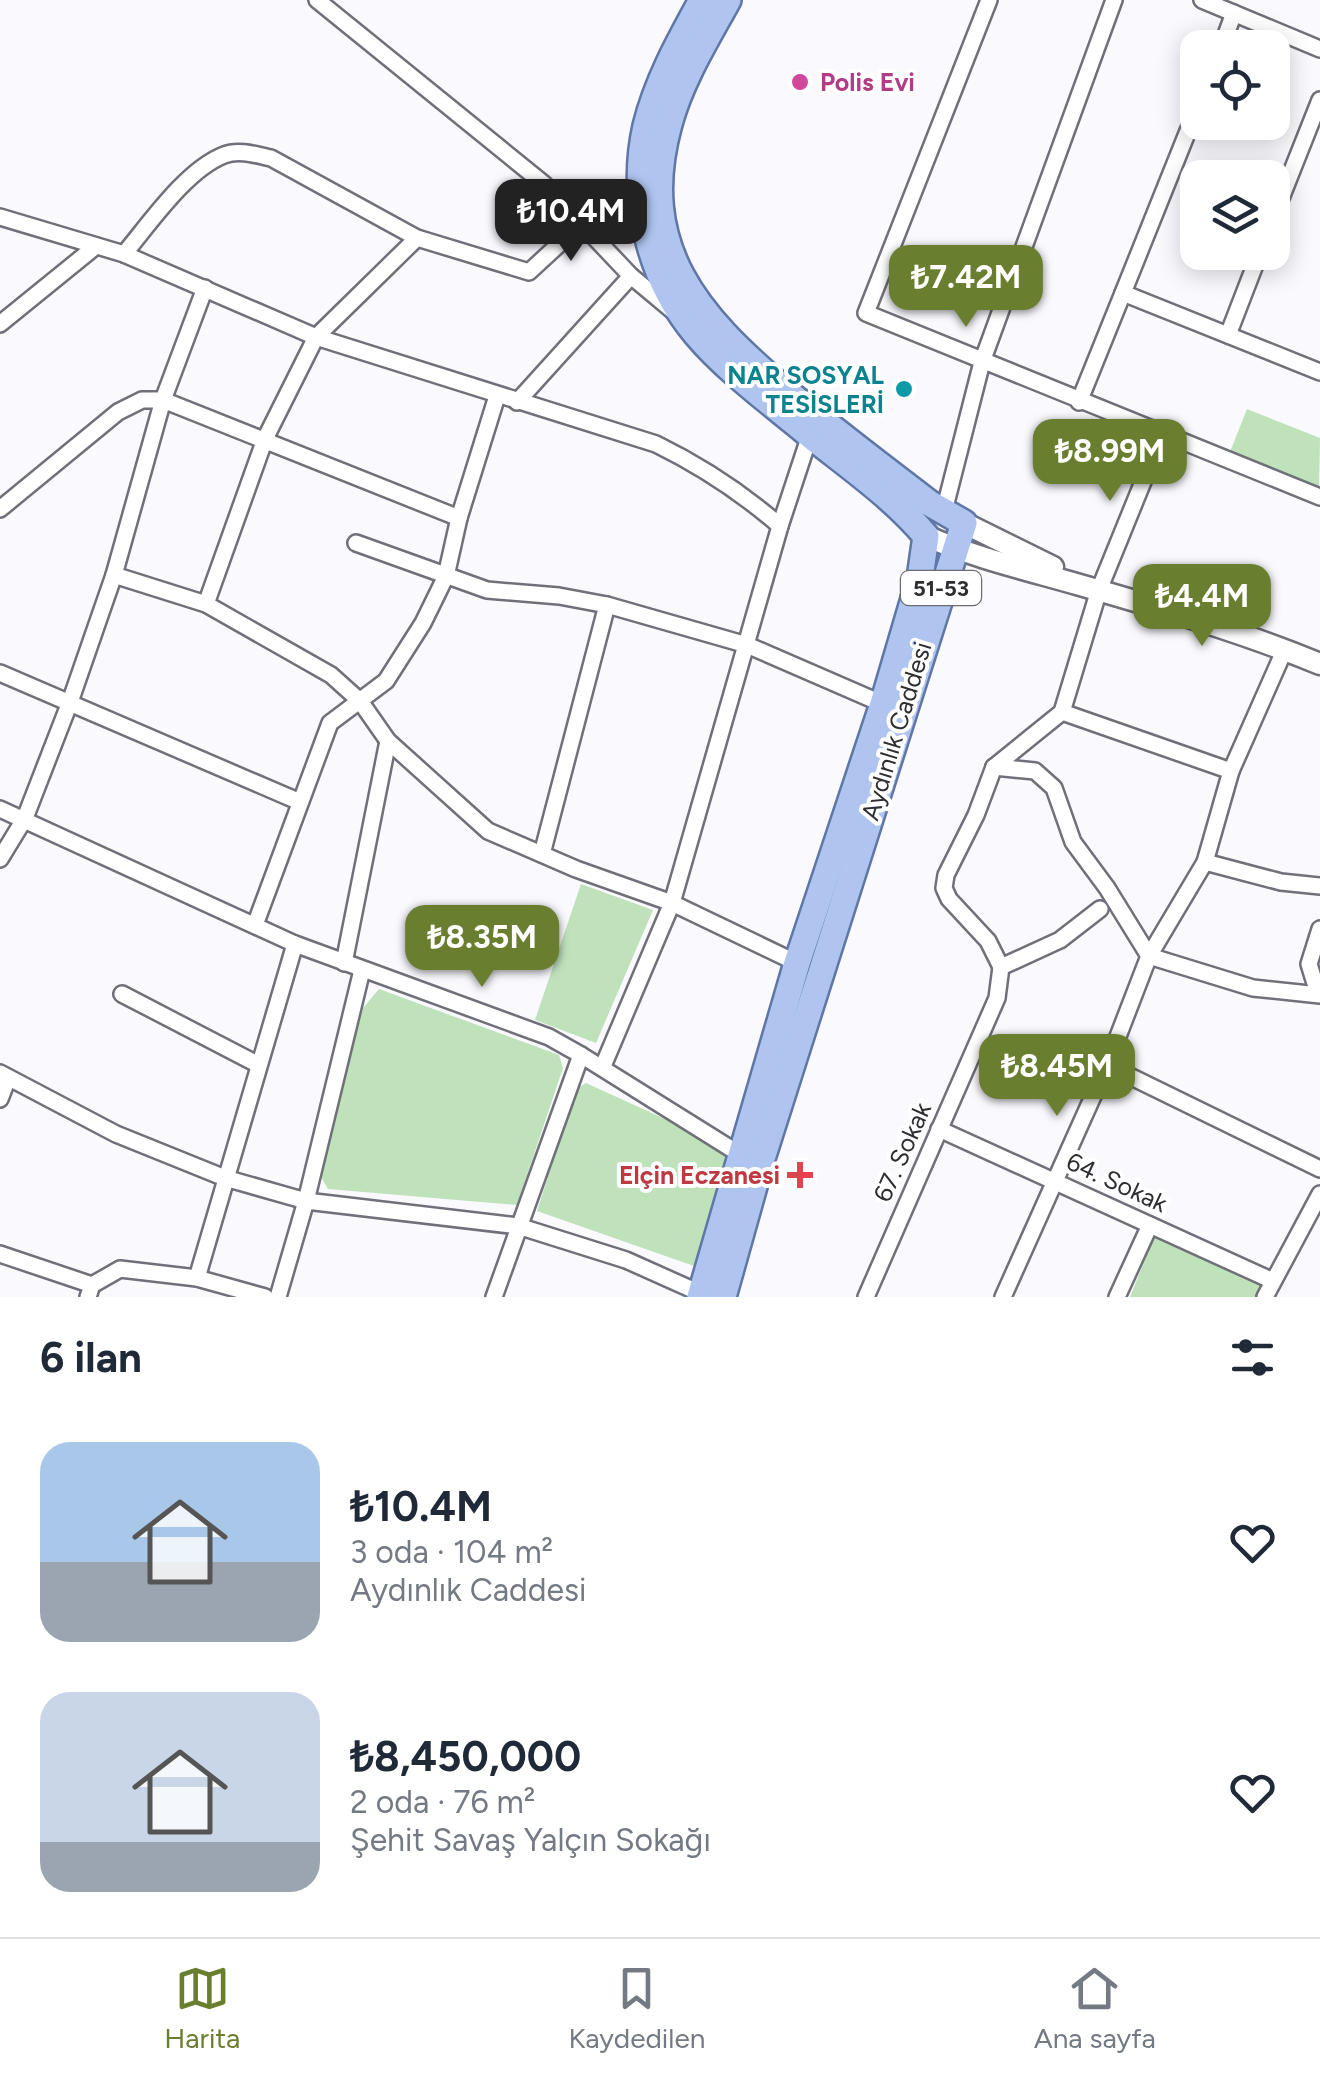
<!DOCTYPE html>
<html lang="tr">
<meta charset="utf-8">
<style>
body{margin:0;font-family:Figtree,sans-serif;background:#f6f6f7;color:#1f2937;height:100vh;display:flex;flex-direction:column;font-size:38px;white-space:nowrap}
*{box-sizing:border-box;margin:0}
p{font-size:32px;color:#747a83}
.icon{flex:none;width:55px;height:55px;fill:none;stroke:currentColor;stroke-width:2;stroke-linecap:round;stroke-linejoin:round}
.map{position:relative;height:1297px;overflow:hidden}
.panel{display:flex;flex-direction:column;background:#fff;flex:1}
.panel>*{flex:none}
.buttons{position:absolute;left:1180px;top:30px;display:grid;gap:20px}
.buttons a{display:grid;place-items:center;width:110px;height:110px;border-radius:20px;background:#fff;box-shadow:0 5px 25px #0003;font-size:50px}
.price{position:absolute;translate:-50% -85px;padding:0 22px;border-radius:20px;background:#697e2f;color:#fff;font-size:32px;line-height:65px;filter:drop-shadow(0 2px 5px #0008)}
.price::after{content:'';position:absolute;left:50%;top:60px;width:30px;height:22px;margin-left:-15px;background:inherit;clip-path:polygon(0 0,100% 0,50% 100%)}
.price.on{background:#222;color:#fff}
ul{padding:0;list-style:none}
li{display:flex;align-items:center;gap:30px;height:250px;padding:0 40px}
li span{display:grid;place-items:center;flex:none;width:280px;height:200px;border-radius:30px;color:#555}
li>.icon{margin-inline-start:auto}
span .icon{width:120px;height:120px;fill:#fffc;stroke-width:1}
li b{font-size:42px}
h2{display:flex;justify-content:space-between;align-items:center;height:120px;padding:0 40px;font-size:42px}
.tab-bar{display:flex;justify-content:space-around;align-items:center;height:140px;border-top:2px solid #e0e1e3;background:#fff;font-size:28px;color:#747a83}
.tab-bar a{display:grid;justify-items:center;gap:5px}
.tab-bar .on{color:#697e2f}
.map>svg:first-child{display:block}
</style>
<div class="map">
<svg width="1320" height="1297" viewBox="0 0 1320 1297">
<rect width="100%" height="100%" fill="#f9f9fe"/>
<!-- park -->
<g fill="#bfe2bb">
<path d="M 1247,409 L 1320,438 L 1319,488 L 1230,452 Z"/>
<path d="M 581,884 L 653,910 L 596,1043 L 535,1020 Z"/>
<path d="M 379,989 L 559,1055 L 563,1068 L 517,1205 L 328,1189 L 320,1175 L 363,1008 Z"/>
<path d="M 586,1083 L 733,1150 L 694,1266 L 537,1211 L 576,1089 Z"/>
<path d="M 1155,1235 L 1264,1285 L 1257,1297 L 1130,1297 Z"/>
</g>
<g fill="none" stroke-linecap="round" stroke-linejoin="round">
<defs>
<g id="minor">
<path d="M 317,0 L 544,184 L 631,276 L 673,311"/>
<path d="M 989,0 L 866,313 L 1320,497"/>
<path d="M 1202,0 L 1320,49"/>
<path d="M 1221,48 L 1234,13"/>
<path d="M 1198,106 L 1123,293 L 1320,372"/>
<path d="M 0,217 L 124,254 L 316,337 L 656,444 C 703,467 741,492 780,526"/>
<path d="M 1272,221 L 1320,100"/>
<path d="M 124,254 C 150,223 186,170 224,155 C 239,149 257,155 271,158 L 417,238 L 529,272 L 582,223"/>
<path d="M 0,324 L 96,246"/>
<path d="M 1228,335 L 1260,252"/>
<path d="M 517,402 L 631,276"/>
<path d="M 1079,402 L 1123,293"/>
<path d="M 0,509 L 118,412 L 142,400 L 163,400 L 459,518"/>
<path d="M 944,511 L 982,362 L 1114,0"/>
<path d="M 356,543 L 487,590 L 559,596 L 607,605 L 747,645 L 883,704"/>
<path d="M 114,575 L 206,604 L 331,675 L 360,701 L 388,741 L 488,831 L 576,869 L 672,903 L 797,963"/>
<path d="M 206,604 L 265,439 L 316,337 L 417,238"/>
<path d="M 0,673 L 300,802"/>
<path d="M 1062,712 L 1231,771 L 1285,649"/>
<path d="M 994,767 L 1035,771 L 1054,788 L 1073,842 L 1107,888 L 1149,956 L 1253,988 L 1320,995"/>
<path d="M 994,767 L 1062,712 L 1099,590 L 1162,435"/>
<path d="M 994,767 L 976,815 L 946,875 L 944,888 L 949,899 L 988,941 L 1001,967"/>
<path d="M 0,809 L 295,944 L 549,1037 L 581,1055"/>
<path d="M 542,854 L 607,605"/>
<path d="M 0,859 L 25,818 L 70,702 L 114,575 L 163,400 L 205,288"/>
<path d="M 1205,862 L 1281,882 L 1320,886"/>
<path d="M 255,925 L 330,723 L 386,681 L 423,623 L 446,576 L 459,518 L 497,396"/>
<path d="M 344,963 L 388,741"/>
<path d="M 1318,993 L 1309,964 L 1320,929"/>
<path d="M 122,994 L 259,1065"/>
<path d="M 1107,1065 L 1320,1169"/>
<path d="M 603,1066 L 672,903 L 780,526 L 810,435"/>
<path d="M 0,1073 L 116,1134 L 225,1178 L 306,1201 L 518,1226 L 626,1260 L 702,1294"/>
<path d="M 0,1099 L 8,1078"/>
<path d="M 939,1129 L 1273,1281"/>
<path d="M 0,1254 L 92,1285"/>
<path d="M 197,1278 L 295,944"/>
<path d="M 88,1297 L 92,1285 L 120,1269 L 197,1278 L 265,1297"/>
<path d="M 278,1297 L 306,1201 L 362,970"/>
<path d="M 494,1297 L 581,1055 L 741,1155"/>
<path d="M 866,1297 L 997,998 L 1001,967 L 1060,940 L 1100,909"/>
<path d="M 1003,1297 L 1107,1065 L 1149,956 L 1205,862 L 1231,771"/>
<path d="M 1117,1297 L 1150,1225"/>
<path d="M 1265,1297 L 1320,1194"/>
</g>
<g id="tertiary">
<path d="M 964,523 L 1053,567"/>
<path d="M 926,536 C 975,558 1028,570 1080,585 C 1160,608 1243,632 1320,664"/>
</g>
<g id="primary">
<path d="M 700,1297 L 797,963 L 883,704 L 920,578 L 926,536 C 893,497 851,468 811,436 C 774,405 727,371 696,334 C 649,278 630,197 646,126 C 657,81 680,40 702,0"/>
<path d="M 723,1297 L 760,1165 L 964,523 L 929,503 C 881,466 832,429 785,390 C 697,316 635,247 669,124 C 681,80 706,40 728,0"/>
</g>
</defs>
<!-- minor casing -->
<use href="#minor" stroke="#70707a" stroke-width="20"/>
<!-- tertiary casing -->
<use href="#tertiary" stroke="#70707a" stroke-width="25"/>
<!-- primary casing -->
<use href="#primary" stroke="#5f76a6" stroke-width="30"/>
<!-- minor -->
<use href="#minor" stroke="#fff" stroke-width="15"/>
<!-- tertiary -->
<use href="#tertiary" stroke="#fff" stroke-width="20"/>
<!-- primary -->
<use href="#primary" stroke="#afc5ef" stroke-width="25"/>
</g>
<!-- markers -->
<circle fill="#d1479c" stroke="#fff" stroke-width="4" cx="800" cy="82" r="10"/>
<circle fill="#0f9aa8" stroke="#fff" stroke-width="4" cx="904" cy="389" r="10"/>
<path fill="#e0444e" stroke="#fff" stroke-width="4" d="M795 1160h10v10h10v10h-10v10h-10v-10h-10v-10h10z"/>
<g text-anchor="middle" dominant-baseline="central" stroke-width="8" stroke-linejoin="round" paint-order="stroke">
<!-- shield labels -->
<rect fill="#fff" stroke="#6d6c70" stroke-width="2.5" x="901" y="571" width="80" height="34" rx="8"/>
<g font-size="22" font-weight="bold" fill="#2e2d32">
<text x="941" y="588">51-53</text>
</g>
<!-- hotel labels -->
<g font-size="25" font-weight="bold" fill="#b23c85" stroke="#fff" text-anchor="start">
<text x="820" y="82">Polis Evi</text>
</g>
<!-- culture labels -->
<g font-size="25" font-weight="bold" fill="#0d838f" stroke="#fff" text-anchor="end">
<text x="884" y="375">NAR SOSYAL<tspan x="884" dy="29">TESİSLERİ</tspan></text>
</g>
<!-- street labels -->
<g font-size="25" fill="#2e2d32" stroke="#fff">
<text transform="translate(896 731) rotate(-73)">Aydınlık Caddesi</text>
<text transform="translate(902 1152) rotate(-66)">67. Sokak</text>
<text transform="translate(1117 1182) rotate(25)">64. Sokak</text>
</g>
<!-- health labels -->
<g font-size="25" font-weight="bold" fill="#be3a42" stroke="#fff" text-anchor="end">
<text x="780" y="1175">Elçin Eczanesi</text>
</g>
</g>
</svg>
<div class="buttons">
<a><svg class="icon" aria-label="locate" viewBox="0 0 24 24"><circle cx="12" cy="12" r="6"/><path d="M12 2v4M12 18v4M2 12h4M18 12h4"/></svg></a>
<a><svg class="icon" aria-label="layers" viewBox="0 0 24 24"><path d="M12 4l9 5-9 5-9-5zM3 14l9 5 9-5"/></svg></a>
</div>
<b class="price on" style="left:571px;top:264px">₺10.4M</b>
<b class="price" style="left:966px;top:330px">₺7.42M</b>
<b class="price" style="left:1110px;top:504px">₺8.99M</b>
<b class="price" style="left:1202px;top:649px">₺4.4M</b>
<b class="price" style="left:482px;top:990px">₺8.35M</b>
<b class="price" style="left:1057px;top:1119px">₺8.45M</b>
</div>
<section class="panel">
<h2>6 ilan<svg class="icon" aria-label="filters" viewBox="0 0 24 24"><path d="M4 7h16M4 17h16"/><circle cx="9" cy="7" r="2"/><circle cx="15" cy="17" r="2"/></svg></h2>
<ul>
<li><span style="background:linear-gradient(#a9c7e8 60%,#9aa5b1 0)"><svg class="icon" aria-label="home" viewBox="0 0 24 24"><path d="M3 11l9-7 9 7M6 9v11h12V9"/></svg></span><div><b>₺10.4M</b><p>3 oda · 104 m²</p><p>Aydınlık Caddesi</p></div><svg class="icon" aria-label="heart" viewBox="0 0 24 24"><path d="M12 20l-8-8c-3-5 5-10 8-4 3-6 11-1 8 4z"/></svg></li>
<li><span style="background:linear-gradient(#c9d6e8 75%,#9aa5b1 0)"><svg class="icon" aria-label="home" viewBox="0 0 24 24"><path d="M3 11l9-7 9 7M6 9v11h12V9"/></svg></span><div><b>₺8,450,000</b><p>2 oda · 76 m²</p><p>Şehit Savaş Yalçın Sokağı</p></div><svg class="icon" aria-label="heart" viewBox="0 0 24 24"><path d="M12 20l-8-8c-3-5 5-10 8-4 3-6 11-1 8 4z"/></svg></li>
</ul>
</section>
<nav class="tab-bar">
<a class="on"><svg class="icon" aria-label="map" viewBox="0 0 24 24"><path d="M3 6l6-2 6 2 6-2v14l-6 2-6-2-6 2zM9 4v14M15 6v14"/></svg>Harita</a>
<a><svg class="icon" aria-label="saved" viewBox="0 0 24 24"><path d="M7 4h10v16l-5-4-5 4z"/></svg>Kaydedilen</a>
<a><svg class="icon" aria-label="home" viewBox="0 0 24 24"><path d="M3 11l9-7 9 7M6 9v11h12V9"/></svg>Ana sayfa</a>
</nav>
